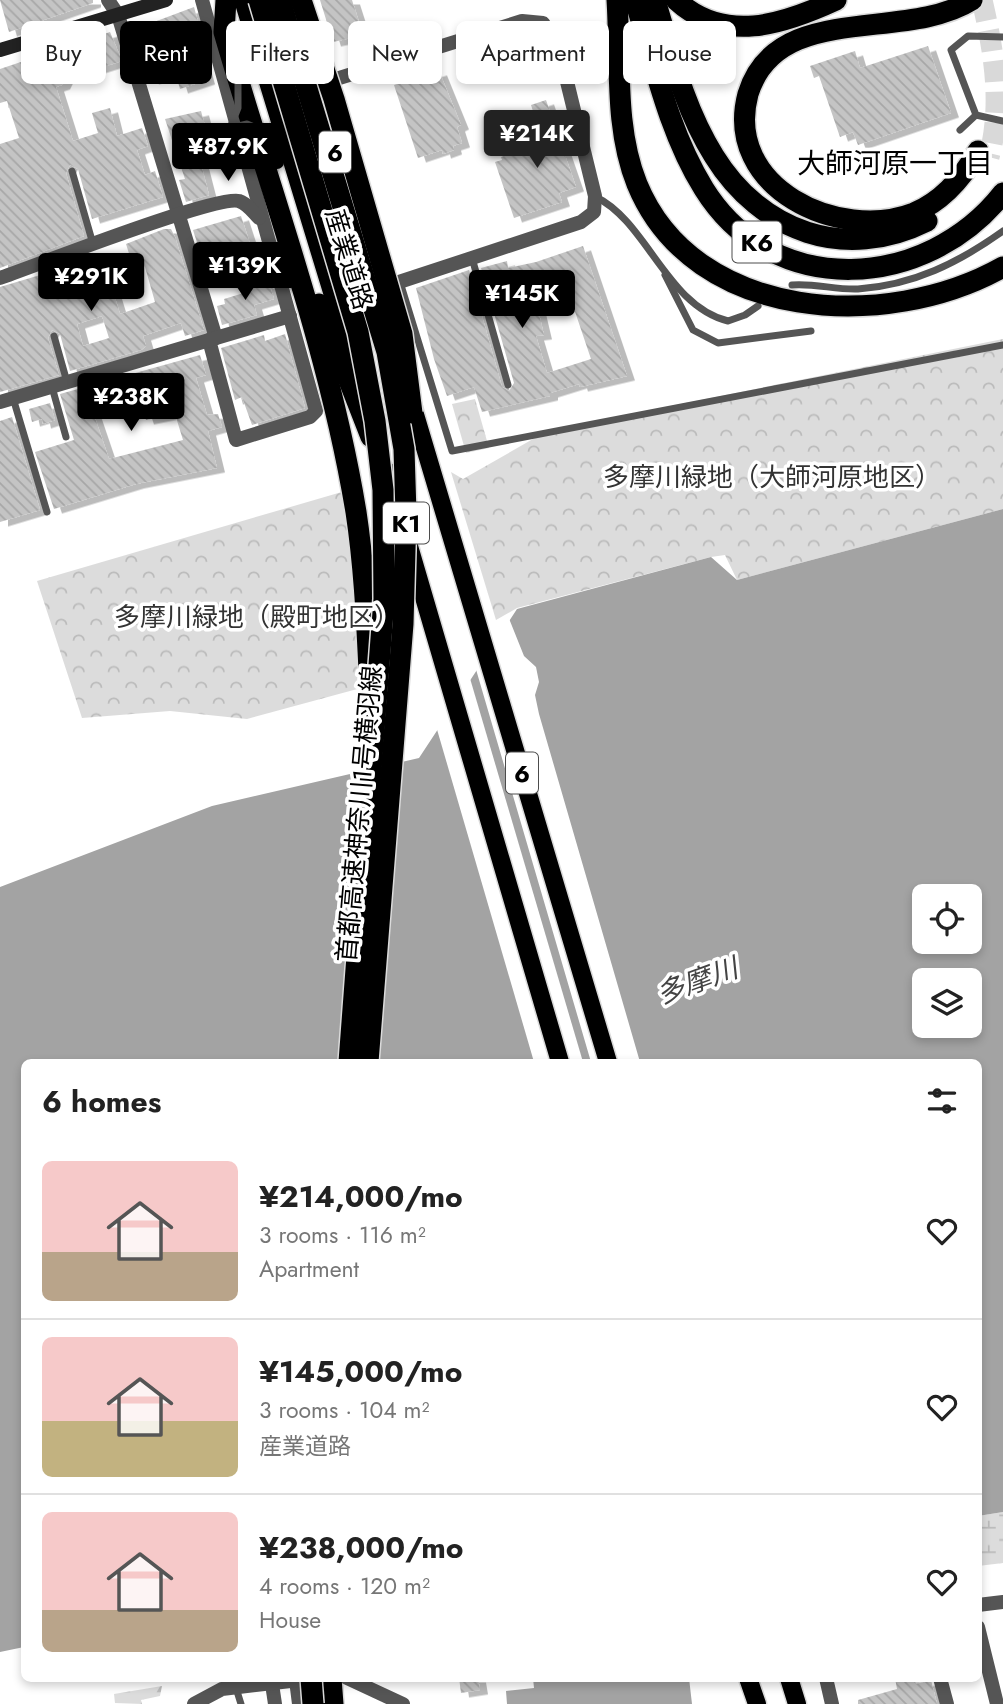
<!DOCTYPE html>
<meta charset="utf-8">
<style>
body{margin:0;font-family:Jost,"Noto Sans JP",sans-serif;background:#f6f6f6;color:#222;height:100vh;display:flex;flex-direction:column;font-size:26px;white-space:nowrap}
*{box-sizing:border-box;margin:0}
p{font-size:23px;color:#767676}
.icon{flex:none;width:38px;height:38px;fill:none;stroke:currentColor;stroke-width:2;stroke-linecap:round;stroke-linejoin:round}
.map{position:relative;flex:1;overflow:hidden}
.drawer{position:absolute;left:21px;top:1059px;width:961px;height:623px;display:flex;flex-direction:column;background:#fff;border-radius:10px;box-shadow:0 4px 10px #0003}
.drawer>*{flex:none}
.top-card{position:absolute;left:21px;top:21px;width:962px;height:63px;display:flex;gap:14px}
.fabs{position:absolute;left:912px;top:884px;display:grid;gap:14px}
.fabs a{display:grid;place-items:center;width:70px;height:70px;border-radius:10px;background:#fff;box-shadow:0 4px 10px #0003;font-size:35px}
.price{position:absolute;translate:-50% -60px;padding:0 16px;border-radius:7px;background:#000;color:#fff;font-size:23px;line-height:46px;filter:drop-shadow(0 2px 4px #0008)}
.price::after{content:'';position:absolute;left:50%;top:42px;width:21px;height:16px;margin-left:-10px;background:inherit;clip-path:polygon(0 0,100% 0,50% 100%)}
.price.current{background:#222;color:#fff}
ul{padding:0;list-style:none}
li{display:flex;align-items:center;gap:21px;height:175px;padding:0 21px}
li+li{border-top:2px solid #e0e0e0}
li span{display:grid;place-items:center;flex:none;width:196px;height:140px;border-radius:10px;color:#555}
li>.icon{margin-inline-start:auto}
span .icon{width:84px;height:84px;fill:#fffc;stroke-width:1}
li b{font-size:30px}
h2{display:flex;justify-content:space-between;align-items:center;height:84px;padding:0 21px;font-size:30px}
.tag{padding:0 24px;border-radius:10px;background:#fff;box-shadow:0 4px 10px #0003;font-size:24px;line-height:63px}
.tag.current{background:#000;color:#fff}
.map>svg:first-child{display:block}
</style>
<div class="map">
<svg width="1003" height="1704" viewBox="0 0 1003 1704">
<defs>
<pattern id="forest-firs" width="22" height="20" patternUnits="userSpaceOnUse" patternTransform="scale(1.75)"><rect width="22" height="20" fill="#dcdcdc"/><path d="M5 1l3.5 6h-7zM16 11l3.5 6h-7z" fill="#bbb"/></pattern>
<pattern id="wetland-marsh" width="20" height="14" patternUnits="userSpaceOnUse" patternTransform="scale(1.75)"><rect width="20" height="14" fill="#dcdcdc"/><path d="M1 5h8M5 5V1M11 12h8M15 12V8" fill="none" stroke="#bbb"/></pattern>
<pattern id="park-crowns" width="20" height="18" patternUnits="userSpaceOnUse" patternTransform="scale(1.75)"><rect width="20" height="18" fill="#dcdcdc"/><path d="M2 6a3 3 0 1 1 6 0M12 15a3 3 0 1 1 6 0" fill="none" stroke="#bbb"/></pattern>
<pattern id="building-back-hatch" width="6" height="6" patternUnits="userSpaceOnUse" patternTransform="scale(1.75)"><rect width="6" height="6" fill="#c4c4c4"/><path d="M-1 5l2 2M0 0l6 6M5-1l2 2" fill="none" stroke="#a7a7a7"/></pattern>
<filter id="shadow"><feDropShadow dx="8" dy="4.5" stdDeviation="0" flood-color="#0004"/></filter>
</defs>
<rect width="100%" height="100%" fill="#fff"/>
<!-- forest -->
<path fill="url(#forest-firs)" d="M 162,1686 L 160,1696 L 141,1700 L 142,1704 L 115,1703 L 114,1694 Z"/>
<!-- wetland -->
<path fill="url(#wetland-marsh)" d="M 1003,1512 L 1003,1563 L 978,1566 L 978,1516 Z"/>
<!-- park -->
<g fill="url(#park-crowns)">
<path d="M 1003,339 L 1003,509 L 737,580 L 725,555 L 711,557 L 517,608 L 496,620 L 451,472 L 463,479 L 547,431 Z"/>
<path d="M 475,399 L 489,448 L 466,453 L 452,404 Z"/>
<path d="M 352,489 L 361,688 L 247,719 L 170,711 L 82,718 L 37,581 Z"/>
</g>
<!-- water -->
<g fill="#a3a3a3" fill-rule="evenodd">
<path d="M 1003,509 L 1003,1512 L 978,1516 L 978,1062 L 24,1062 L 24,1647 L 0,1652 L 0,887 L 212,806 L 419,758 L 517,609 L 711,557 L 737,580 ZM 924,896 L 970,896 L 970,942 L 924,942 ZM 924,980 L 970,980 L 970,1026 L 924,1026 Z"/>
<path d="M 533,1678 L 689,1678 L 692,1704 L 507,1704 L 506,1691 L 534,1688 Z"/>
</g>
<!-- pier -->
<g fill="#fff">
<path d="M 508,616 L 524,656 L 536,667 L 539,682 L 535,695 L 539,714 L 640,1062 L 591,1062 L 475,666 Z"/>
<path d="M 469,675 L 583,1062 L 534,1062 L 436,726 Z"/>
</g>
<!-- building -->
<g fill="url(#building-back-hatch)" fill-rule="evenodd" filter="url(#shadow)">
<path d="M 0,0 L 93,0 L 93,3 L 9,32 Z"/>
<path d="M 320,0 L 352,0 L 360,25 L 356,26 L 360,36 L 333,42 Z"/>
<path d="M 194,7 L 203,40 L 198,42 L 198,47 L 207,80 L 180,89 L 175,72 L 151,80 L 137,44 L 143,42 L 138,28 Z"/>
<path d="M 110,32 L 122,61 L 65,79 L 62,85 L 56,87 L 73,141 L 98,133 L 92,113 L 110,108 L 117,136 L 142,128 L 148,146 L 137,150 L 145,175 L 155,171 L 163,197 L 92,219 L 78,169 L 70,165 L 66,173 L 84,236 L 0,268 L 0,144 L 19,138 L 7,101 L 0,103 L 0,69 Z"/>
<path d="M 928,46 L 951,113 L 858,145 L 853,132 L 840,137 L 819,76 L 814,78 L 810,66 L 855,51 L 860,68 Z"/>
<path d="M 439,71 L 461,125 L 457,127 L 462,143 L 453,146 L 454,150 L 443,154 L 442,150 L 418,158 L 394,85 Z"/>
<path d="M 546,100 L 576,187 L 559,193 L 562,202 L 514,218 L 495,162 L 502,160 L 501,157 L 543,143 L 531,105 Z"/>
<path d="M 201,111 L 205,126 L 192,129 L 209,195 L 186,202 L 179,180 L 185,179 L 165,119 Z"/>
<path d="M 241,216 L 254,256 L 206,271 L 193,230 Z"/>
<path d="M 164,229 L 171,229 L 175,237 L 204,330 L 185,336 L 181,323 L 143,336 L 146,346 L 141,350 L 70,371 L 60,334 L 52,330 L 48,338 L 59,375 L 0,392 L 0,287 L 77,264 L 78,267 L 103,259 L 120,314 L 155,302 L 143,260 L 132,263 L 126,244 ZM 102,316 L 109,338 L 83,346 L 77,324 Z"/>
<path d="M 583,246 L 627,376 L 580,387 L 579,384 L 550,393 L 550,396 L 482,412 L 474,387 L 447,396 L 434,359 L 416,288 L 469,270 L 502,387 L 509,391 L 514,383 L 481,268 L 507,261 L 508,268 L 536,262 ZM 568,291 L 591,359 L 547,373 L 536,336 L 544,335 L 536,301 Z"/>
<path d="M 264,278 L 265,284 L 269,283 L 274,299 L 254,305 L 257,315 L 222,325 L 217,306 L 225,304 L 224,299 L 247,292 L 248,283 Z"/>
<path d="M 285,334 L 305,408 L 252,425 L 242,397 L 235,400 L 221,348 L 264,335 L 265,341 Z"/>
<path d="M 200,355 L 206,375 L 196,378 L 207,415 L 218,414 L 222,427 L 208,431 L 217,468 L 136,484 L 54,509 L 35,452 L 74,440 L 60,394 ZM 139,399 L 146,420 L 175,414 L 183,440 L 109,459 L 93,412 Z"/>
<path d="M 50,403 L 55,420 L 43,424 L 42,419 L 32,422 L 29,409 Z"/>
<path d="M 12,417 L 40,510 L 0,522 L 0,421 Z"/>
<path d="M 459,1678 L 478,1678 L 480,1690 L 461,1693 Z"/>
<path d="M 895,1678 L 914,1678 L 916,1684 L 931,1680 L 937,1704 L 858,1704 L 858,1700 L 897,1689 Z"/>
</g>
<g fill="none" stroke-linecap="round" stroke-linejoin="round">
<!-- highway-tunnel -->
<path stroke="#d9d9d9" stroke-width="21" stroke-dasharray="21 10" stroke-linecap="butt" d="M 982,0 C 994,52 1003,104 989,157"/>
<defs>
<g id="primary">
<path d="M 243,0 L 360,384"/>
<path d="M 411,401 L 608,1062"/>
<path d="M 387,471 L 560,1062"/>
<path d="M 748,1678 L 757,1704"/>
<path d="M 789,1678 L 797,1704"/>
</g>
<g id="highway">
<path d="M 226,0 L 224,32 C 270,191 329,348 356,512 C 365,571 367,631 370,691"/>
<path d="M 617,0 C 621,61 614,127 637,184 C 694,323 888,332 1003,267"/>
<path d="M 635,0 C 654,63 669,133 704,189 C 774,301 927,290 1003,193"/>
<path d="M 655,0 C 671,53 684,108 714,156 C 761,232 845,262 927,221"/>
<path d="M 676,0 C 724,44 782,25 836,0"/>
<path d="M 972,0 C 904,43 777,0 748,94 C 723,188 839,242 914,213 C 943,201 963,177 978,151"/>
<path d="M 319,304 L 371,437"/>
<path d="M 331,1678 L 333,1704"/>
</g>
</defs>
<!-- primary casing -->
<use href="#primary" stroke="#dbdbdb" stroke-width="21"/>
<!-- highway casing -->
<use href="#highway" stroke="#dbdbdb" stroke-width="24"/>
<!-- lane -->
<g stroke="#555" stroke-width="7">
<path d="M 1003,37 L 968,36 L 951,50 L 976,115 L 1003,121"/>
<path d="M 960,130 L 976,115"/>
<path d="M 72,171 L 93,244"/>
<path d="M 596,197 C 647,222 667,306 728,321 L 745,315 L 758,306"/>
<path d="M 472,258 L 508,385"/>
<path d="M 665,275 L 693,330 L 718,343 L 811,331"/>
<path d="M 400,282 L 452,451 L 1003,345"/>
<path d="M 792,285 C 814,283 836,290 858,289 C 914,285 958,263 1003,231"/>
<path d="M 54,336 L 67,382"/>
<path d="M 52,387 L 66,437"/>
<path d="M 13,398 L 47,512"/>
<path d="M 236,1688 L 241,1704"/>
</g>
<!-- street -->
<g stroke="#555" stroke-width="14">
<path d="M 108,0 L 118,15 L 216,338"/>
<path d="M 202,0 L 316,411 L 310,417 L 236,440 L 209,340"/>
<path d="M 320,84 L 522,21 L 543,23 L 559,49 L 595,196 L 594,212 L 581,222 L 396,283 L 382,303 L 344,316"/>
<path d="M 0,278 C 35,266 215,195 239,201 C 248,204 253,212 259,218"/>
<path d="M 0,402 L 290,316"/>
<path d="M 978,1605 L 1003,1602"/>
<path d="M 978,1627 L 997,1704"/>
<path d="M 347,1678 L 403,1704"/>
<path d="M 826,1678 L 832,1704"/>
<path d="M 940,1678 L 947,1704"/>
<path d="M 296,1680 L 299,1704"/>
<path d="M 272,1684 L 275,1704"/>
<path d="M 194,1704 L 222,1689 L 317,1678"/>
</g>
<!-- secondary -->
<path stroke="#222" stroke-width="14" d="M 0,50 L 166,0"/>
<!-- primary -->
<use href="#primary" stroke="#000" stroke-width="18"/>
<!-- highway -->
<use href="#highway" stroke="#000" stroke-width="21"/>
<defs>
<g id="highway-bridge">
<path d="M 259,0 L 358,332 L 375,421 L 383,490 L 384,599 L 349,1062"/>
<path d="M 280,0 L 387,352 L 404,449 L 406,513 L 403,624 L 368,1062"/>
<path d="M 301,0 L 334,99 L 402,334 L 412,413"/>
<path d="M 311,1678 L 313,1704"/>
</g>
</defs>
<!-- highway-bridge casing -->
<use href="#highway-bridge" stroke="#dbdbdb" stroke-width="24" stroke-linecap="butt"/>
<!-- lane-bridge -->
<g stroke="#555" stroke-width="7">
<path d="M 230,128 L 238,108 L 238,45"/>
<path d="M 230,128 L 247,124 L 264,131"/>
</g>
<!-- highway-bridge -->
<use href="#highway-bridge" stroke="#000" stroke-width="21"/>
</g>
<g text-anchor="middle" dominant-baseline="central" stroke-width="7" stroke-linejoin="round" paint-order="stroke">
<!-- shield labels -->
<g fill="#fff" stroke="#4c4c4c" stroke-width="2">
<rect x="319" y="131.5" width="32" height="41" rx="5"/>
<rect x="732.5" y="221.5" width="49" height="41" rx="5"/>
<rect x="383" y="502.5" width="46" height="41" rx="5"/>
<rect x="506" y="752.5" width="32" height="41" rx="5"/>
</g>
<g font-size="24" font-weight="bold" fill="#000">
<text x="335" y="152">6</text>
<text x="757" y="242">K6</text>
<text x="406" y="523">K1</text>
<text x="522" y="773">6</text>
</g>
<!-- street labels -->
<g font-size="26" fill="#000" stroke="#fff">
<text transform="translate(349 259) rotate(73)">産業道路</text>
<text transform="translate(359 814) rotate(-85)">首都高速神奈川1号横羽線</text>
</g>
<!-- park labels -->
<g font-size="26" fill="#333" stroke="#fff">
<text x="772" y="477">多摩川緑地（大師河原地区）</text>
<text x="257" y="617">多摩川緑地（殿町地区）</text>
</g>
<!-- neighbourhood labels -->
<g font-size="28" fill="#000" stroke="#fff">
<text x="895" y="163">大師河原一丁目</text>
</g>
<!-- water labels -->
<g font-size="28" font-style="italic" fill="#444" stroke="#fff">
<text transform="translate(697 981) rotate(-20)">多摩川</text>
</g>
</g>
</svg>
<div class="fabs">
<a><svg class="icon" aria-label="locate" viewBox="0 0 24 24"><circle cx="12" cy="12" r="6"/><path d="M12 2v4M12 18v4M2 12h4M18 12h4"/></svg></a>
<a><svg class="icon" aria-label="layers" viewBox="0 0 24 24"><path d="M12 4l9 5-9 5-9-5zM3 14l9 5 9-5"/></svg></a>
</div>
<b class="price current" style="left:537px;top:170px">¥214K</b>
<b class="price" style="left:228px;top:183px">¥87.9K</b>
<b class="price" style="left:245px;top:302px">¥139K</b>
<b class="price" style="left:91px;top:313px">¥291K</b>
<b class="price" style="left:522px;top:330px">¥145K</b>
<b class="price" style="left:131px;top:433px">¥238K</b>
<div class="top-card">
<a class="tag">Buy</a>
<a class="tag current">Rent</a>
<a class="tag">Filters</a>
<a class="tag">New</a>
<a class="tag">Apartment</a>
<a class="tag">House</a>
</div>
<section class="drawer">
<h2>6 homes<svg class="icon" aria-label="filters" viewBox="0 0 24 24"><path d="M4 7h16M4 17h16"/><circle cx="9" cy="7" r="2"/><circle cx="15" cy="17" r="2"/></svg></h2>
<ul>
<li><span style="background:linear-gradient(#f6c9c9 65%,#b9a48a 0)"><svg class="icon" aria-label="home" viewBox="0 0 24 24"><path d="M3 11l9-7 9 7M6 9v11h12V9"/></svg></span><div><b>¥214,000/mo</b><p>3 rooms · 116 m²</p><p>Apartment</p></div><svg class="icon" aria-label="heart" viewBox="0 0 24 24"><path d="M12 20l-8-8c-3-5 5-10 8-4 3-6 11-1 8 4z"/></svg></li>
<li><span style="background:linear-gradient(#f6c9c9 60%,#c2b280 0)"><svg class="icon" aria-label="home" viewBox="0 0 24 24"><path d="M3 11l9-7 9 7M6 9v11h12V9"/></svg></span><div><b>¥145,000/mo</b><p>3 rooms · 104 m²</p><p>産業道路</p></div><svg class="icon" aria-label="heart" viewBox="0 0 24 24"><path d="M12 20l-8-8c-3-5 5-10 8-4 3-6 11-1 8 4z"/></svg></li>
<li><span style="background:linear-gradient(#f6c9c9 70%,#b9a48a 0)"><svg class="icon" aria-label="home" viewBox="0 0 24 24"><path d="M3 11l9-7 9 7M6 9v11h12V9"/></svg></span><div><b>¥238,000/mo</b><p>4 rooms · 120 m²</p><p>House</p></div><svg class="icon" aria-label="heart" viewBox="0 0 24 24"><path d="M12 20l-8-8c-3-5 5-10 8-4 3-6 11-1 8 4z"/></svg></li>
</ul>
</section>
</div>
